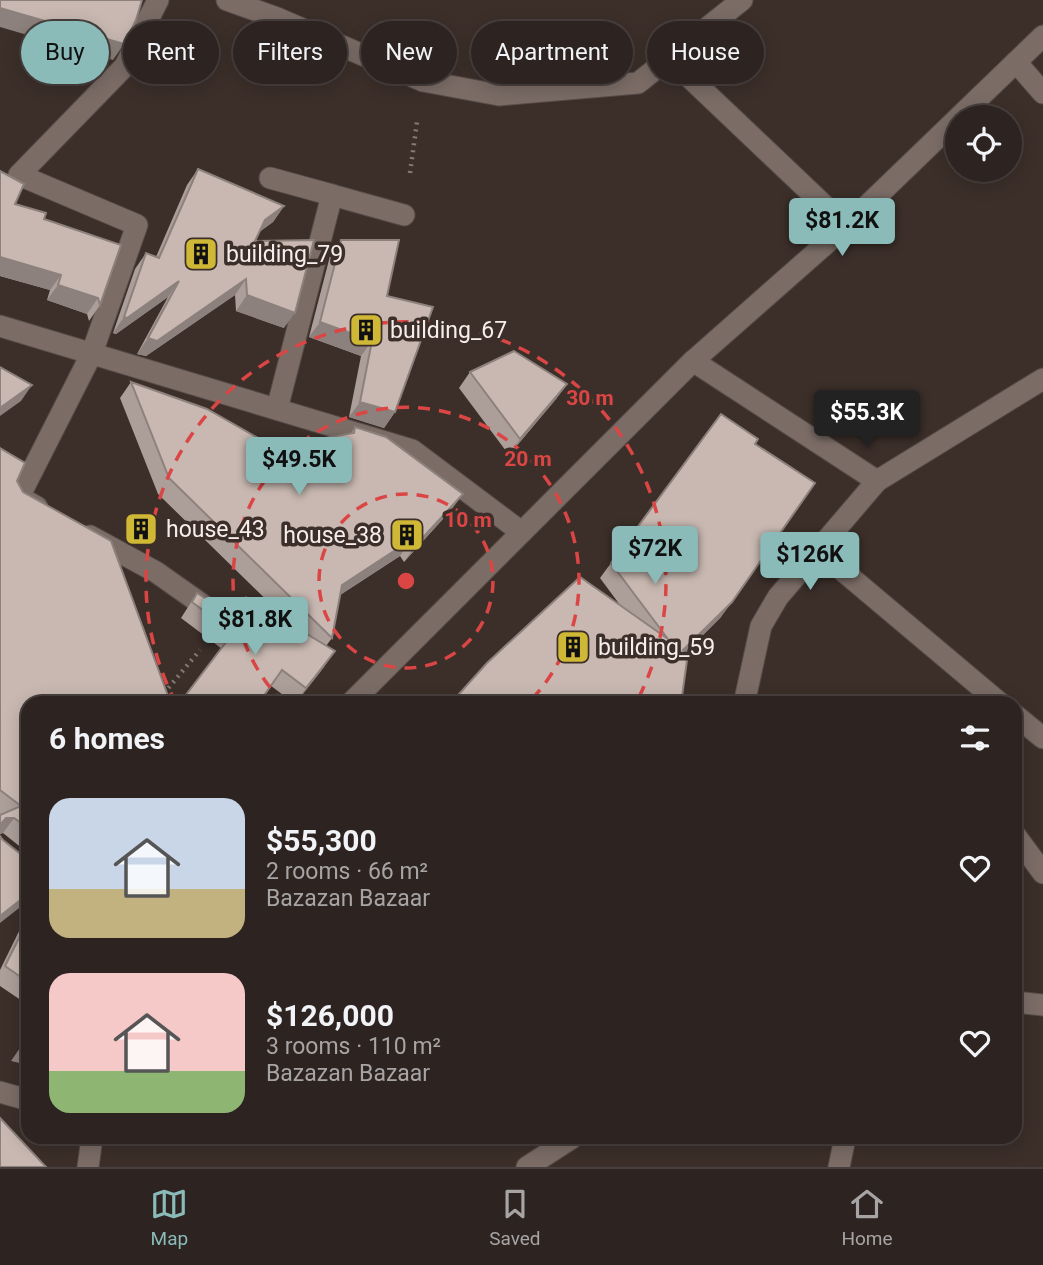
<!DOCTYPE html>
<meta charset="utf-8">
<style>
body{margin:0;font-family:Roboto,sans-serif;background:#352b29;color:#f1f3f6;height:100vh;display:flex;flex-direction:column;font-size:26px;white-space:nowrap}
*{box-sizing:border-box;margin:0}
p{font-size:23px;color:#a7a4a5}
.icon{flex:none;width:38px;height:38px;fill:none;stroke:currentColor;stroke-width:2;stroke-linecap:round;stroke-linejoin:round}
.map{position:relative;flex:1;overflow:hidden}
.side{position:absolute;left:21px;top:696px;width:1001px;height:448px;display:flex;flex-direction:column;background:#2d2320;border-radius:21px;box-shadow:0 4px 18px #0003,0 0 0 2px #48403e}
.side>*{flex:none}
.top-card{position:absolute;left:21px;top:21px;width:1001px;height:63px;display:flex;gap:14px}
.fabs{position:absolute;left:945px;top:105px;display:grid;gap:14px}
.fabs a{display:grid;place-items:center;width:77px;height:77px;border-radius:50%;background:#2d2320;box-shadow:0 4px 18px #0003,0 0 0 2px #48403e;font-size:35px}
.price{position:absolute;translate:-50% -60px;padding:0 16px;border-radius:7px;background:#8bbbb9;color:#111;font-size:23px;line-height:46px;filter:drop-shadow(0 2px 4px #0008)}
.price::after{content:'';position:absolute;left:50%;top:42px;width:21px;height:16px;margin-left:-10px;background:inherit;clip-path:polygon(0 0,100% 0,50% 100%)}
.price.current{background:#222;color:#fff}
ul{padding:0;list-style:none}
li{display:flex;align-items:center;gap:21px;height:175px;padding:0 28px}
li span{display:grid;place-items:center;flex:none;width:196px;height:140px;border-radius:21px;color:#555}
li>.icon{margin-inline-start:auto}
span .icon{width:84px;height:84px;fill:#fffc;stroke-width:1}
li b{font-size:30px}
h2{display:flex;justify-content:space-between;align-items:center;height:84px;padding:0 28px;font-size:30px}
.pill{padding:0 24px;border-radius:32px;background:#2d2320;box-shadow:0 4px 18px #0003,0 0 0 2px #48403e;font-size:24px;line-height:63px}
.pill.current{background:#8bbbb9;color:#111}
.tabs{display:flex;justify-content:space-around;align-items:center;height:98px;border-top:2px solid #48403e;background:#2d2320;font-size:19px;color:#a7a4a5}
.tabs a{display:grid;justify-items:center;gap:4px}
.tabs .current{color:#8bbbb9}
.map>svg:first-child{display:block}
</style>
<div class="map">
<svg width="1043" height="1167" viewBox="0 0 1043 1167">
<rect width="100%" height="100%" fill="#3c2f2a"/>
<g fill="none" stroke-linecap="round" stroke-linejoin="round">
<defs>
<g id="minor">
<path d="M 227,0 L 277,18 L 423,81 L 499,95 L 638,83 L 742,0"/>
<path d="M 669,58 L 846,226"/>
<path d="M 1016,62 L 1043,93"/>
<path d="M 959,117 L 1043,36"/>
<path d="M 270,178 L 332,195"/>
<path d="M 0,326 L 412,450 L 520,531"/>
<path d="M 693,361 L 877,481 L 1043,379"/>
<path d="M 277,409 L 332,195 L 404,215"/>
<path d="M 37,507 L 19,497 L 92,353 L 137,225 L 19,175 L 125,66 L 158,0"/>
<path d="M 90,536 L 156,572 L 217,615"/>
<path d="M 818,550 L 1001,704"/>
<path d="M 350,704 L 693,361 L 846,226 L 957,119"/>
<path d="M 744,704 L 761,626 L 778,597 L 877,481"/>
<path d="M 1015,715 L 1043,738"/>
<path d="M 1015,835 L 1043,873"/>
<path d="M 1015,1002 L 1043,1005"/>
<path d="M 0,1092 L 28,1100"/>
<path d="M 88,1167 L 92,1138"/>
<path d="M 527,1167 L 572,1138"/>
<path d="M 839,1167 L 845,1138"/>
</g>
</defs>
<!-- minor casing -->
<use href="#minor" stroke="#564b47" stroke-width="23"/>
<!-- path -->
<g stroke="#857975" stroke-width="4.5" stroke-dasharray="2 5" stroke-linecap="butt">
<path d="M 410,173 L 417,122"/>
<path d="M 155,704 L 200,650"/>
</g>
<!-- minor -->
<use href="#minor" stroke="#7b6c66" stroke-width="21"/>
</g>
<!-- wall -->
<g fill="#ac9e98">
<path d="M 198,169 L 284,206 L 273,222 L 259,232 L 255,241 L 284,328 L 236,311 L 235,295 L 146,356 L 137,354 L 168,297 L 116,334 L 113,333 L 135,269 L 146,253 L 156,257 L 187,185 Z"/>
<path d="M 0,171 L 15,204 L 44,219 L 121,245 L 100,305 L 89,321 L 87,314 L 47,300 L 50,290 L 0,276 Z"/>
<path d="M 341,240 L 387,296 L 395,412 L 384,428 L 349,417 L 361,356 L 309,337 L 330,256 Z"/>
<path d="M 470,372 L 567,384 L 556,399 L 509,455 L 459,388 Z"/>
<path d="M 131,382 L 274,447 L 351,434 L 355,427 L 452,509 L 404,562 L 400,556 L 340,595 L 332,638 L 326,646 L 324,667 L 295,704 L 181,618 L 197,593 L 234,617 L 237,617 L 236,613 L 247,598 L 292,625 L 158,494 L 120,398 Z"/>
<path d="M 755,444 L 721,617 L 686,652 L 620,605 L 600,578 L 611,563 Z"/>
<path d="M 0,448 L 17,481 L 28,704 L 28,853 L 3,833 L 0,834 Z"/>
<path d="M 28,913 L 28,1005 L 0,986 L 0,970 Z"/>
</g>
<!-- shaded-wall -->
<g fill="#8c817c">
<path d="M 0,8 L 124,44 L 113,60 L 0,27 Z"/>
<path d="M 284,206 L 273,222 L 254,236 L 265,220 Z"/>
<path d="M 0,257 L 61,275 L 50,290 L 0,276 Z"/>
<path d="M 246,279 L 235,295 L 146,356 L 137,354 L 148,338 Z"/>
<path d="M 179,281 L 168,297 L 116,334 L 113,333 L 124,317 Z"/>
<path d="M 58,285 L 98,298 L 87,314 L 47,300 Z"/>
<path d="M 247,295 L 295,313 L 284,328 L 236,311 Z"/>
<path d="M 320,322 L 372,341 L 361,356 L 309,337 Z"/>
<path d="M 567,384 L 556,399 L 509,455 L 520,439 Z"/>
<path d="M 32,385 L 21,401 L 0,416 L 0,408 Z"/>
<path d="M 360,402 L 395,412 L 384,428 L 349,417 Z"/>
<path d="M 463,494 L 452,509 L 404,562 L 415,546 Z"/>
<path d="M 411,540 L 400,556 L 331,601 L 342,585 Z"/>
<path d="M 732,602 L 721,617 L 672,666 L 683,650 Z"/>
<path d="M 335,651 L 324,667 L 295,704 L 306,688 Z"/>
<path d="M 6,818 L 14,818 L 3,833 L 0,834 L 0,825 Z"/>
<path d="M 28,894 L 28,901 L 0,923 L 0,916 Z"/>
<path d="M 22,1045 L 28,1046 L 28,1065 L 11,1061 Z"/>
</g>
<!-- building -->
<g fill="#c8b8b1" stroke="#8c817c" stroke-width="2">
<path d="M 0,0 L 142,0 L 136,20 L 124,44 L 0,8 Z"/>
<path d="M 198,169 L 284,206 L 265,220 L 255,241 L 314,240 L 295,313 L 247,295 L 246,279 L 157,341 L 148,338 L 179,281 L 127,318 L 124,317 L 146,253 L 159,258 Z"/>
<path d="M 0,171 L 24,184 L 15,204 L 46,213 L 44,219 L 121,245 L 100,305 L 98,298 L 58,285 L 61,275 L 0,257 Z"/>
<path d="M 341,240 L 399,240 L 387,296 L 433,307 L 395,412 L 360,402 L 372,341 L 320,322 Z"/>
<path d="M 514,351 L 567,384 L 520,439 L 470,372 Z"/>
<path d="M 0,367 L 32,385 L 0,408 Z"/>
<path d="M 131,382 L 207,409 L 274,447 L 354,433 L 355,427 L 386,437 L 463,494 L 415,546 L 411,540 L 342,585 L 332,638 L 169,478 Z"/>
<path d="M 721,414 L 758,439 L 755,444 L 815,483 L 732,602 L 683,650 L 688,653 L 681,704 L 450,704 L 487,663 L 580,577 L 668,639 L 611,563 Z"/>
<path d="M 0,448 L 25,463 L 17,481 L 23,492 L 111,541 L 171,704 L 28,704 L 28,828 L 14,818 L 6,818 L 0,825 L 0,815 L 21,806 L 0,790 Z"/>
<path d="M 197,593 L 234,617 L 241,616 L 247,611 L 249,605 L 247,598 L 335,651 L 306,688 L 282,670 L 258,704 L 179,704 L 233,633 L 192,602 Z"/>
<path d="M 0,836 L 3,840 L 28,860 L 28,894 L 0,916 Z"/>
<path d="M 28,920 L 28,982 L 5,966 Z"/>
<path d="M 28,1038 L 28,1046 L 22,1045 Z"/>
<path d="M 0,1118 L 46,1167 L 0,1167 Z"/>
</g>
<!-- distance rings -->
<g fill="none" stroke="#db4645" stroke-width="3.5" stroke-dasharray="12 9">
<circle cx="406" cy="581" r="87"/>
<path d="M284 703A173 173 0 1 1 528 703"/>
<path d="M176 703A260 260 0 1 1 636 703"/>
</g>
<!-- icons -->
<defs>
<symbol id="building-square" viewBox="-11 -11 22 22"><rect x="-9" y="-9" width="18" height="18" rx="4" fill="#d0b837" stroke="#3c2f2a"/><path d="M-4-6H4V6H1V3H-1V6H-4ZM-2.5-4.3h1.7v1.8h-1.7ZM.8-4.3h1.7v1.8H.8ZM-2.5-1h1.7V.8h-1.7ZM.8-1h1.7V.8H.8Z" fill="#111"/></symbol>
</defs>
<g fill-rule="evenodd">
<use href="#building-square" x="182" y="235" width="38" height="38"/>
<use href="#building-square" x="347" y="311" width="38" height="38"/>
<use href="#building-square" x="122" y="510" width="38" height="38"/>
<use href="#building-square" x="388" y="516" width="38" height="38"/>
<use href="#building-square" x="554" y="628" width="38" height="38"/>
</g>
<g text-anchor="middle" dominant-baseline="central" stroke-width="7" stroke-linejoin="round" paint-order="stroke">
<!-- poi labels -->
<g font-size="23" fill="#f7eeeb" stroke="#3c2f2a" text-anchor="start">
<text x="226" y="254">building_79</text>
<text x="390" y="330">building_67</text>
<text x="166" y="529">house_43</text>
<text x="382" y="535" text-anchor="end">house_38</text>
<text x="598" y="647">building_59</text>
</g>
</g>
<circle cx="406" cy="581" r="10" fill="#db4645" stroke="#3c2f2a" stroke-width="3.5"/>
<g font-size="21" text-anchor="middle" font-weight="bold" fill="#db4645" stroke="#3c2f2a" stroke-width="7" stroke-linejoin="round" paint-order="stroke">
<text x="590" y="405">30 m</text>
<text x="528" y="466">20 m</text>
<text x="468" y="527">10 m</text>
</g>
</svg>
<div class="fabs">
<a><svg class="icon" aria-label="locate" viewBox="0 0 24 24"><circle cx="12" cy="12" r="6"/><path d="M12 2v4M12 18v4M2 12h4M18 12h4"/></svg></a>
</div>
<b class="price" style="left:842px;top:258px">$81.2K</b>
<b class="price current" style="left:867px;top:450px">$55.3K</b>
<b class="price" style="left:299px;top:497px">$49.5K</b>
<b class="price" style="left:655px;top:586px">$72K</b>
<b class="price" style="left:810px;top:592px">$126K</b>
<b class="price" style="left:255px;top:657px">$81.8K</b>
<div class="top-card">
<a class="pill current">Buy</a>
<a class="pill">Rent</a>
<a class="pill">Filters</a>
<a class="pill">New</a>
<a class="pill">Apartment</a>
<a class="pill">House</a>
</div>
<section class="side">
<h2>6 homes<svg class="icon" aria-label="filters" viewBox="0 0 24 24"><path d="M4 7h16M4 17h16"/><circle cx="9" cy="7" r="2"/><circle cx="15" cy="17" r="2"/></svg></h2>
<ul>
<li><span style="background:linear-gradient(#c9d6e8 65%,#c2b280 0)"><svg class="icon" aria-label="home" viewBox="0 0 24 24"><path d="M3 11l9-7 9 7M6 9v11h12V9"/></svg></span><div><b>$55,300</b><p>2 rooms · 66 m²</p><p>Bazazan Bazaar</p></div><svg class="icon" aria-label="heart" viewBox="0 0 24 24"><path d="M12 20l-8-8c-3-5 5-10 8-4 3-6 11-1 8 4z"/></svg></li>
<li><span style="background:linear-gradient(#f6c9c9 70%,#8fb573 0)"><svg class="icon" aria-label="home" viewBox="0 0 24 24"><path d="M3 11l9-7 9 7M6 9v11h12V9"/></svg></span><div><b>$126,000</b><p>3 rooms · 110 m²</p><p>Bazazan Bazaar</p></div><svg class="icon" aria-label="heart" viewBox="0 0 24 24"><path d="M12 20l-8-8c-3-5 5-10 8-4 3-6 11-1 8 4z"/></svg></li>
</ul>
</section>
</div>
<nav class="tabs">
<a class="current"><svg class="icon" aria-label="map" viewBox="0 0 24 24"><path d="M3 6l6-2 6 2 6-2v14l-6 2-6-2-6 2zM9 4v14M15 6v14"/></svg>Map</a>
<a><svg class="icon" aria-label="saved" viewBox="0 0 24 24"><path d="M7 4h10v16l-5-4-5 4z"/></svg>Saved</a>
<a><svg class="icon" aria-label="home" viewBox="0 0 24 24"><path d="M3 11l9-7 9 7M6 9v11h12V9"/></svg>Home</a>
</nav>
